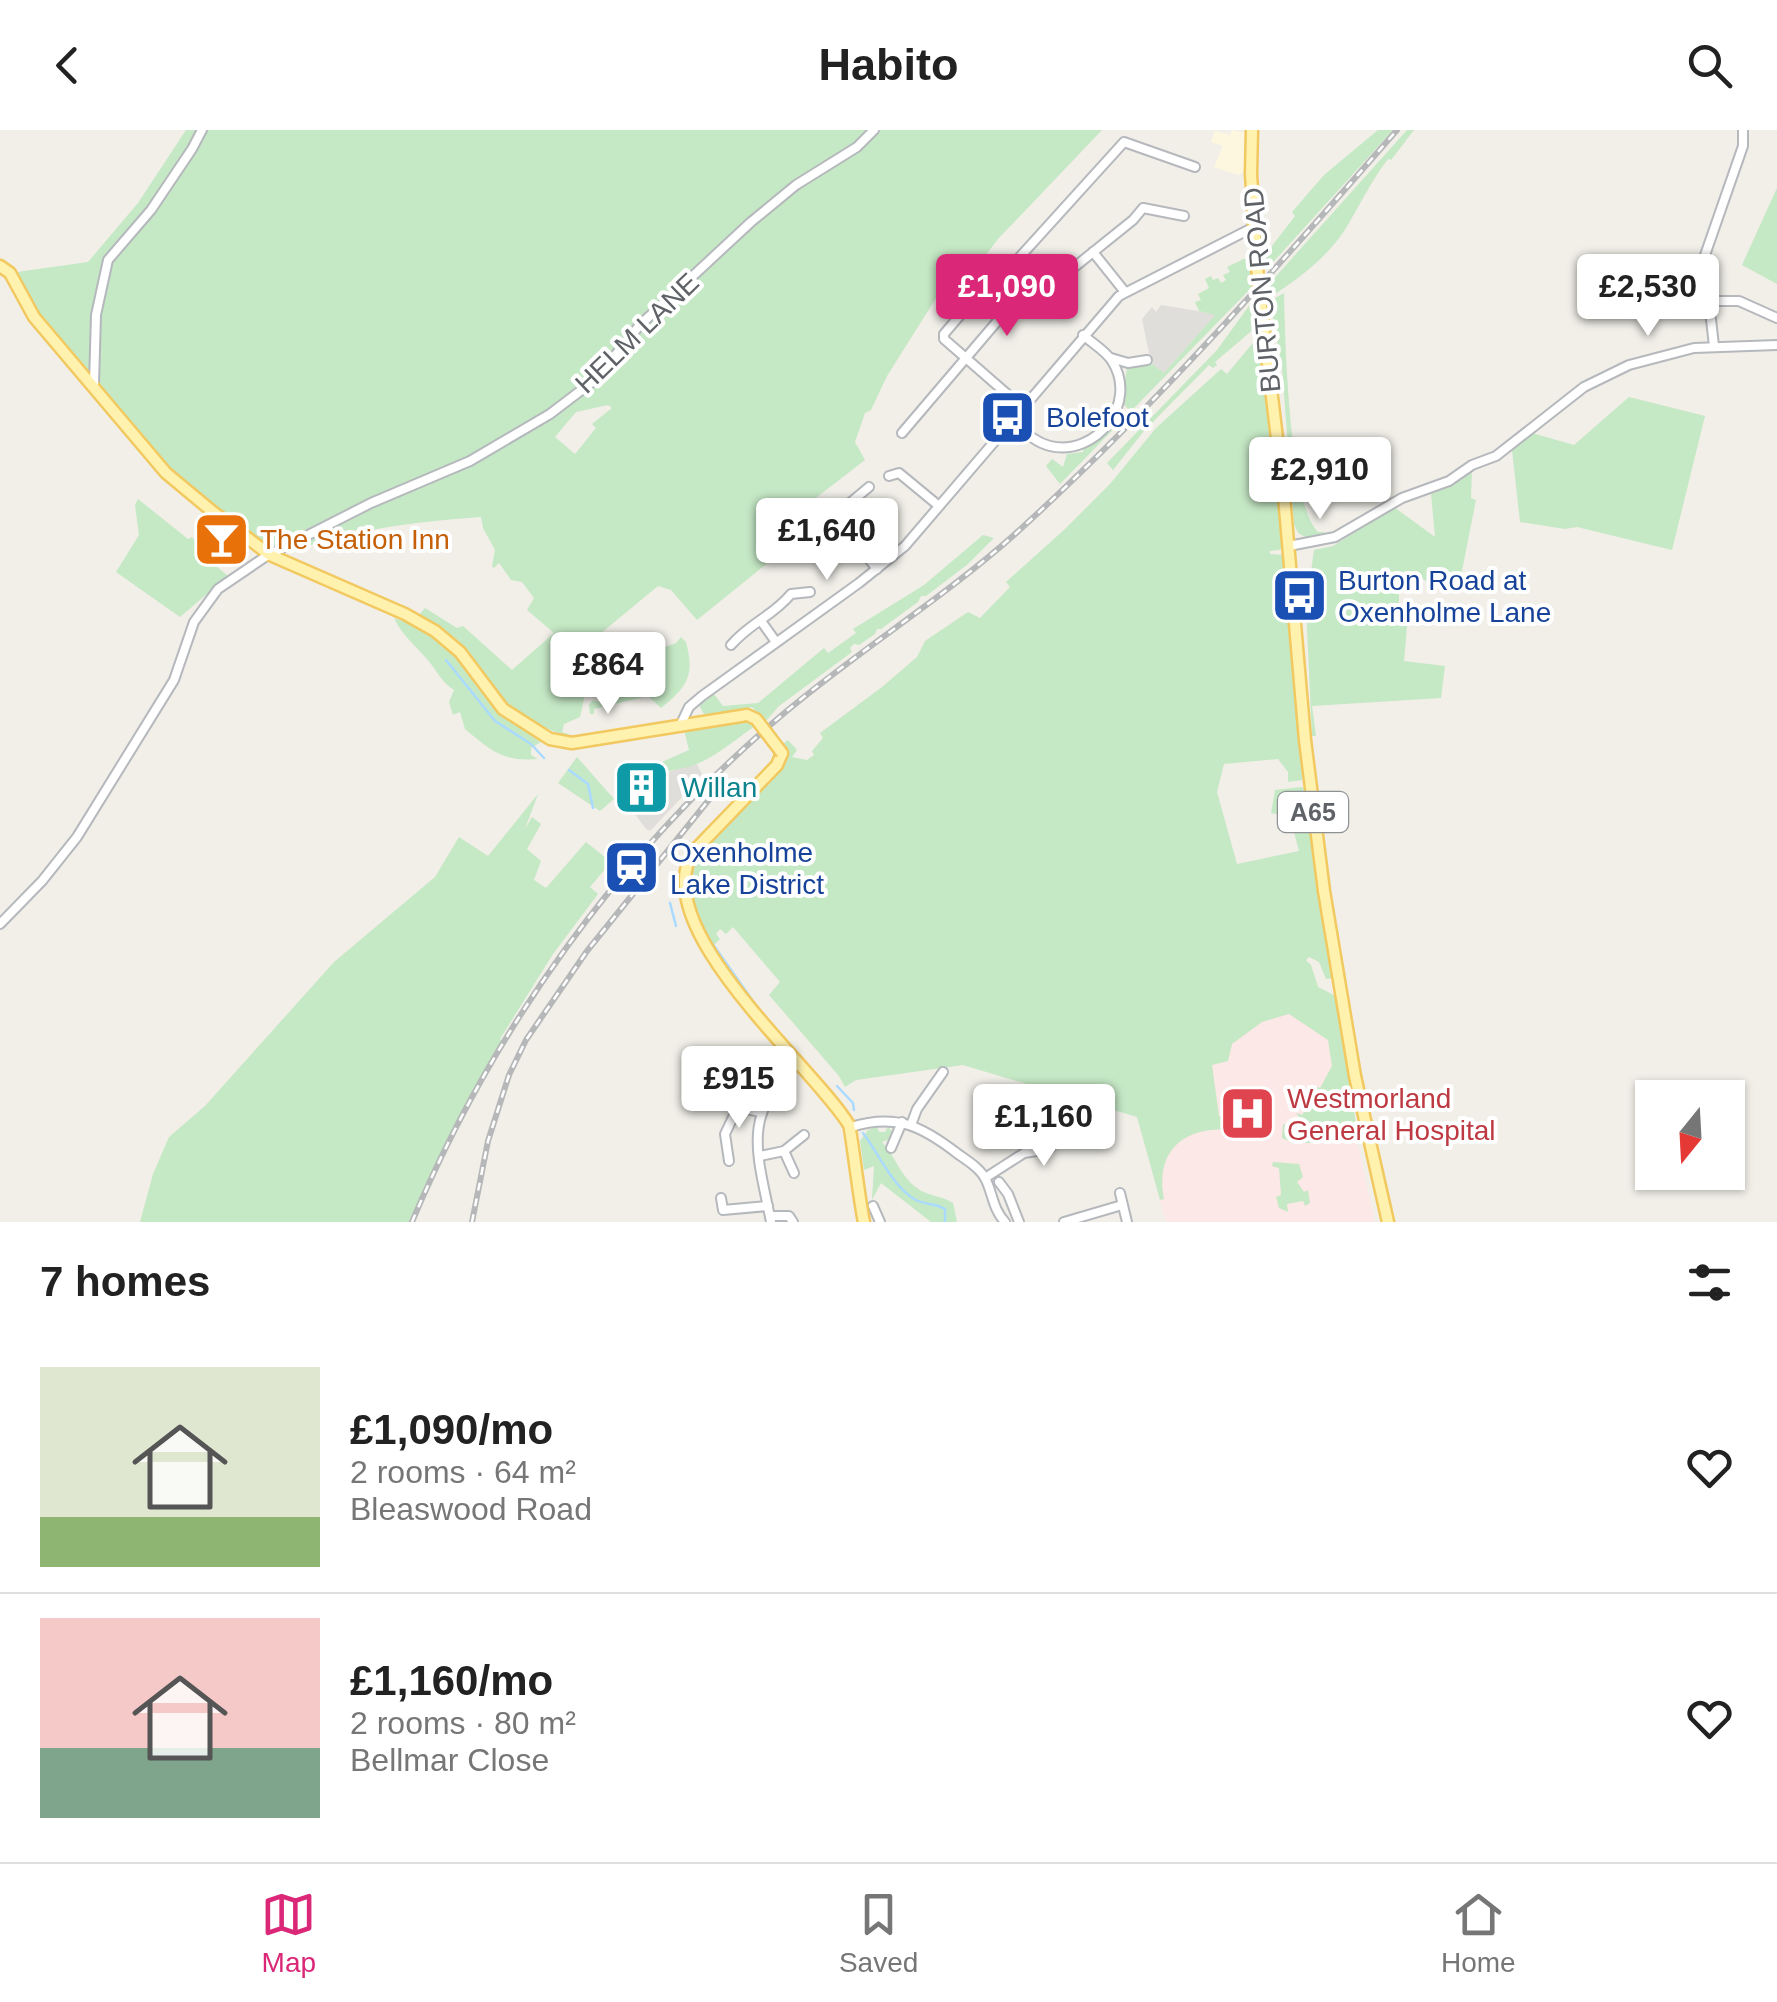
<!DOCTYPE html>
<meta charset="utf-8">
<style>
body{margin:0;font-family:Helvetica,sans-serif;background:#f6f6f6;color:#222;height:100vh;display:flex;flex-direction:column;font-size:38px;white-space:nowrap}
*{box-sizing:border-box;margin:0}
p{font-size:32px;color:#767676}
.icon{flex:none;width:55px;height:55px;fill:none;stroke:currentColor;stroke-width:2;stroke-linecap:round;stroke-linejoin:round}
.map{position:relative;height:1092px;overflow:hidden}
.side{display:flex;flex-direction:column;background:#fff;flex:1}
.side>*{flex:none}
.needle{width:65px;rotate:198deg}
.fabs{position:absolute;left:1635px;top:950px;display:grid;gap:20px}
.fabs a{display:grid;place-items:center;width:110px;height:110px;border-radius:0px;background:#fff;box-shadow:0 2px 8px #0004;font-size:50px}
.price{position:absolute;translate:-50% -85px;padding:0 22px;border-radius:10px;background:#fff;color:#222;font-size:32px;line-height:65px;filter:drop-shadow(0 2px 5px #0008)}
.price::after{content:'';position:absolute;left:50%;top:60px;width:30px;height:22px;margin-left:-15px;background:inherit;clip-path:polygon(0 0,100% 0,50% 100%)}
.price.current{background:#db2777;color:#fff}
ul{padding:0;list-style:none}
li{display:flex;align-items:center;gap:30px;height:250px;padding:0 40px}
li+li{border-top:2px solid #e0e0e0}
li span{display:grid;place-items:center;flex:none;width:280px;height:200px;border-radius:0px;color:#555}
li>.icon{margin-inline-start:auto}
span .icon{width:120px;height:120px;fill:#fffc;stroke-width:1}
li b{font-size:42px}
h2{display:flex;justify-content:space-between;align-items:center;height:120px;padding:0 40px;font-size:42px}
header{display:flex;justify-content:space-between;align-items:center;height:130px;padding:0 40px;background:#fff;font-size:45px;font-weight:700}
.dock{display:flex;justify-content:space-around;align-items:center;height:140px;border-top:2px solid #e0e0e0;background:#fff;font-size:28px;color:#767676}
.dock a{display:grid;justify-items:center;gap:5px}
.dock .current{color:#db2777}
.map>svg:first-child{display:block}
</style>
<header><svg class="icon" aria-label="back" viewBox="0 0 24 24"><path d="M15 5l-7 7 7 7"/></svg>Habito<svg class="icon" aria-label="search" viewBox="0 0 24 24"><circle cx="10" cy="10" r="6"/><path d="M15 15l6 6"/></svg></header>
<div class="map">
<svg width="1777" height="1092" viewBox="0 0 1777 1092">
<rect width="100%" height="100%" fill="#f1efe8"/>
<!-- commercial -->
<path fill="#fef7e0" d="M 1232,0 L 1247,3 L 1247,40 L 1238,45 L 1214,37 L 1223,16 L 1211,12 L 1215,1 L 1230,5 Z"/>
<!-- industrial -->
<g fill="#e0deda">
<path d="M 1161,175 L 1216,184 L 1164,243 L 1151,233 L 1142,189 L 1152,177 L 1156,182 Z"/>
<path d="M 697,634 L 702,644 L 681,663 L 683,666 L 650,701 L 646,699 L 631,679 L 625,665 L 628,661 L 657,641 L 659,644 Z"/>
</g>
<!-- medical -->
<path fill="#fce8e6" d="M 1290,879 L 1330,889 L 1375,1092 L 1166,1092 L 1137,987 L 1255,888 Z"/>
<!-- green -->
<g fill="#c5e8c5" fill-rule="evenodd">
<path d="M 186,0 L 1102,0 L 998,109 L 970,146 L 954,149 L 938,165 L 887,246 L 871,280 L 865,283 L 855,312 L 865,330 L 755,415 L 775,427 L 697,490 L 671,460 L 658,456 L 577,523 L 582,536 L 600,526 L 604,530 L 624,515 L 632,525 L 649,507 L 657,520 L 676,513 L 681,507 L 686,512 C 695,546 687,557 661,578 L 648,566 L 594,579 L 594,584 L 590,584 L 589,575 L 593,570 L 600,572 C 626,555 632,546 664,553 L 665,538 C 631,524 614,541 586,560 L 580,587 L 564,594 L 562,602 L 573,606 L 567,607 L 516,585 L 500,571 L 470,527 L 419,485 L 425,478 L 457,498 L 463,496 L 512,540 L 554,503 L 527,480 L 534,468 L 522,452 L 511,450 L 499,433 L 494,438 L 492,436 L 495,420 L 483,398 L 481,387 C 422,391 363,398 307,416 L 301,409 L 273,422 L 248,404 L 250,400 L 166,343 L 34,187 L 10,143 L 88,132 L 138,73 ZM 608,275 L 612,278 L 592,294 L 596,298 L 575,324 L 555,307 L 576,282 Z"/>
<path d="M 1378,0 L 1393,0 L 1266,140 L 1262,129 L 1295,86 L 1292,82 L 1324,45 Z"/>
<path d="M 1407,0 L 1414,0 L 1391,30 L 1388,29 C 1371,51 1360,75 1346,98 C 1327,128 1298,149 1269,168 L 1269,154 Z"/>
<path d="M 1777,58 L 1777,154 L 1742,135 Z"/>
<path d="M 1248,127 L 1253,156 L 1060,354 L 1046,336 L 1052,329 L 1063,337 L 1067,324 L 1083,322 L 1084,316 L 1101,308 L 1129,280 L 1121,271 L 1127,239 L 1151,233 L 1164,243 L 1215,185 L 1199,181 L 1195,172 L 1201,170 L 1198,164 L 1209,158 L 1205,149 L 1211,146 L 1213,150 L 1218,148 L 1221,153 L 1226,150 L 1223,145 L 1230,142 L 1227,137 Z"/>
<path d="M 1284,163 C 1285,208 1289,374 1318,402 L 1326,402 L 1307,408 L 1298,403 L 1294,394 L 1282,238 L 1270,171 Z"/>
<path d="M 1254,169 L 1255,198 L 1215,232 L 1217,235 L 1213,238 L 1209,235 L 1144,301 L 1113,340 L 1107,333 L 1217,220 Z"/>
<path d="M 1257,208 L 1261,208 L 1285,419 L 1270,421 L 1270,424 L 1283,425 L 1282,431 L 1286,432 L 1304,645 L 1302,650 L 1288,652 L 1288,642 L 1278,629 L 1224,634 L 1217,662 L 1237,734 L 1299,721 L 1290,687 L 1271,683 L 1275,660 L 1302,657 L 1306,661 L 1333,848 L 1326,849 L 1319,832 L 1309,827 L 1306,830 L 1311,835 L 1318,857 L 1336,866 L 1356,994 C 1345,1013 1301,1018 1282,1008 L 1283,994 L 1290,996 L 1300,988 L 1296,983 L 1302,985 L 1317,962 L 1313,958 L 1314,955 L 1320,958 L 1332,936 L 1328,910 L 1289,884 L 1262,892 L 1232,914 L 1228,931 L 1212,935 L 1219,986 L 1225,985 L 1242,973 L 1252,979 L 1255,1003 L 1253,1005 C 1203,989 1152,1008 1164,1069 L 1160,1070 L 1137,987 L 963,935 L 856,950 L 845,957 L 839,946 L 769,865 L 780,852 L 733,797 L 726,804 L 720,799 L 716,804 L 720,809 L 713,816 C 705,802 692,783 690,766 C 684,719 752,665 783,633 L 786,624 L 783,614 L 788,610 L 797,620 L 792,627 L 807,630 L 814,625 L 812,621 L 823,608 L 820,603 L 882,557 L 917,527 L 925,511 L 968,482 L 980,488 L 1010,457 L 1006,452 L 1065,399 L 1110,354 L 1156,298 L 1221,239 L 1227,244 Z"/>
<path d="M 1629,267 L 1705,286 L 1672,420 L 1577,397 L 1565,399 L 1520,392 L 1512,320 L 1532,303 L 1574,315 Z"/>
<path d="M 1472,339 L 1471,368 L 1476,370 L 1458,461 L 1440,458 L 1409,442 L 1399,463 L 1399,479 L 1408,485 L 1404,531 L 1445,536 L 1441,568 L 1312,576 L 1316,606 L 1312,606 L 1306,477 L 1314,420 L 1333,416 L 1394,377 L 1435,407 L 1431,364 L 1452,356 Z"/>
<path d="M 138,369 L 188,409 L 192,407 L 202,417 L 207,412 L 216,421 L 215,435 L 228,446 L 180,487 L 116,442 L 139,405 L 135,375 Z"/>
<path d="M 983,405 L 994,408 L 968,434 L 926,466 L 921,466 L 918,472 L 881,499 L 877,499 L 875,504 L 859,515 L 854,514 L 850,518 L 852,522 L 779,576 L 766,591 L 752,577 L 706,588 L 699,575 L 714,564 L 723,576 L 758,573 L 824,518 L 828,523 L 856,503 L 853,499 L 924,455 Z"/>
<path d="M 394,488 L 420,497 L 448,518 L 468,537 L 499,584 L 541,612 L 531,618 L 531,625 L 538,629 C 504,632 491,621 465,599 L 460,582 L 453,585 L 449,572 L 454,560 C 440,551 437,540 426,528 C 414,514 402,505 394,488 Z"/>
<path d="M 748,589 L 755,596 C 736,609 716,627 694,635 C 665,645 647,637 625,665 L 619,651 L 689,620 L 684,600 Z"/>
<path d="M 577,627 L 614,669 L 600,681 L 558,653 Z"/>
<path d="M 538,664 L 525,699 L 532,687 L 541,694 L 527,719 L 541,731 L 534,750 L 546,758 L 586,712 L 611,732 L 590,757 L 598,764 L 553,824 L 500,909 L 502,911 L 462,984 L 409,1092 L 140,1092 L 153,1044 L 169,1007 L 205,976 L 334,832 L 435,747 L 459,707 L 488,726 Z"/>
<path d="M 877,997 L 879,1002 L 885,1002 L 888,997 L 893,1002 L 892,997 L 896,998 L 890,1009 L 882,1012 C 895,1026 901,1047 917,1058 C 927,1066 943,1066 953,1073 L 957,1092 L 931,1092 L 881,1053 L 872,1070 L 874,1036 L 864,1040 L 860,1011 L 868,1000 Z"/>
<path d="M 1273,1032 L 1299,1034 L 1303,1047 L 1297,1052 L 1304,1062 L 1308,1060 L 1310,1073 L 1305,1076 L 1303,1071 L 1287,1074 L 1288,1082 L 1279,1078 L 1276,1067 L 1281,1065 L 1279,1038 L 1272,1036 Z"/>
</g>
<g fill="none" stroke-linecap="round" stroke-linejoin="round">
<!-- stream -->
<g stroke="#aadaff" stroke-width="2.5">
<path d="M 446,530 L 495,591 L 531,614 L 544,628"/>
<path d="M 569,640 L 588,654 L 593,678"/>
<path d="M 670,773 L 676,796"/>
<path d="M 707,806 L 755,874"/>
<path d="M 837,956 L 853,973 L 854,980"/>
<path d="M 863,1003 C 879,1024 891,1054 914,1069 C 924,1075 935,1073 945,1079 L 945,1092"/>
</g>
<defs>
<g id="minor">
<path d="M 1093,122 L 1125,162"/>
<path d="M 1004,169 L 1035,176 L 1043,175 L 1072,139 L 1133,90 L 1143,78 L 1184,86"/>
<path d="M 973,170 L 944,204 L 944,209 L 1022,277"/>
<path d="M 1710,171 L 1739,171 L 1777,188"/>
<path d="M 1714,216 L 1704,128 L 1743,16 L 1743,0"/>
<path d="M 1111,228 L 1128,233 L 1147,230"/>
<path d="M 94,254 L 96,185 L 108,130 L 151,80 L 192,19 L 202,0"/>
<path d="M 1011,290 C 1023,300 1034,312 1050,316 C 1096,327 1139,273 1112,231 C 1106,221 1092,213 1083,205"/>
<path d="M 902,303 L 1000,188 L 1007,151 L 1018,129 L 1124,12 L 1195,37"/>
<path d="M 889,346 L 899,343 L 939,376"/>
<path d="M 835,386 L 877,439"/>
<path d="M 808,408 L 869,357"/>
<path d="M 1289,416 L 1335,407 L 1402,368 L 1449,351 L 1472,335 L 1496,326 L 1584,257 L 1629,235 L 1694,218 L 1777,215"/>
<path d="M 761,491 L 776,512"/>
<path d="M 731,515 C 751,492 773,486 791,464 L 810,462"/>
<path d="M 680,596 L 689,577 L 702,566 L 859,453 L 905,416 L 1119,166 L 1254,97"/>
<path d="M 0,794 L 42,751 L 77,707 L 174,550 L 194,492 L 218,459 L 265,427 L 371,373 L 470,331 L 550,284 L 596,249 L 639,196 L 751,92 L 796,55 L 857,17 L 874,0"/>
<path d="M 717,952 L 733,955"/>
<path d="M 1014,980 L 1066,1010 L 1106,1007"/>
<path d="M 735,983 L 746,979 L 760,982"/>
<path d="M 911,995 L 917,979 L 943,942"/>
<path d="M 851,997 C 896,983 922,996 958,1024 C 968,1031 981,1039 986,1050 C 993,1065 993,1079 1005,1092"/>
<path d="M 891,1018 L 902,992"/>
<path d="M 784,1021 L 794,1043"/>
<path d="M 760,1026 L 784,1021 L 804,1005"/>
<path d="M 729,1031 L 725,1004 L 735,983 L 733,955 L 748,929"/>
<path d="M 985,1048 L 1024,1023 L 1049,1019 L 1059,1007"/>
<path d="M 999,1052 L 1008,1064 L 1019,1092"/>
<path d="M 1120,1063 L 1127,1092"/>
<path d="M 721,1068 L 723,1080 L 768,1076"/>
<path d="M 873,1076 L 880,1092"/>
<path d="M 770,1086 L 789,1086 L 793,1092"/>
<path d="M 771,1092 C 758,1025 740,985 797,934"/>
<path d="M 1064,1092 L 1122,1075"/>
</g>
<g id="major">
<path d="M 1252,0 L 1251,44 L 1257,137"/>
<path d="M 0,136 L 10,143 L 34,187 L 166,343 L 213,382 L 270,425 L 405,484 L 435,501 L 460,522 L 503,579 L 550,609 L 572,613 L 747,585"/>
<path d="M 1261,176 L 1284,366 L 1305,610 L 1324,761 L 1355,946 L 1388,1092"/>
<path d="M 782,623 L 777,635 L 693,722 C 646,798 814,937 849,995 C 851,999 860,1076 864,1092"/>
</g>
</defs>
<!-- minor casing -->
<use href="#minor" stroke="#b5b8bc" stroke-width="12"/>
<!-- major casing -->
<use href="#major" stroke="#f2c960" stroke-width="15"/>
<!-- minor -->
<use href="#minor" stroke="#fff" stroke-width="8"/>
<!-- major -->
<use href="#major" stroke="#fff2af" stroke-width="10"/>
<defs>
<g id="rail">
<path d="M 412,1092 C 494,897 620,722 782,585 C 856,522 941,470 1014,405 C 1151,281 1275,140 1397,0"/>
<path d="M 472,1092 L 488,1011 L 509,945 L 526,910 L 587,821 L 724,651"/>
</g>
</defs>
<!-- rail casing -->
<use href="#rail" stroke="#b6b7b8" stroke-width="6"/>
<!-- rail -->
<use href="#rail" stroke="#fff" stroke-width="2.5" stroke-dasharray="8" stroke-linecap="butt"/>
<defs>
<g id="major-bridge">
<path d="M 1257,137 L 1261,176"/>
<path d="M 747,585 L 756,589 L 782,623"/>
</g>
</defs>
<!-- major-bridge casing -->
<use href="#major-bridge" stroke="#f2c960" stroke-width="15" stroke-linecap="butt"/>
<!-- major-bridge -->
<use href="#major-bridge" stroke="#fff2af" stroke-width="10"/>
</g>
<!-- icons -->
<defs>
<symbol id="bus-square" viewBox="-11 -11 22 22"><rect x="-9" y="-9" width="18" height="18" rx="4" fill="#1a4fb4" stroke="#fff"/><path d="M-5-6H5V4H4V6H2V4H-2V6H-4V4H-5ZM-3.5-4V0h7V-4ZM-3.5 1.2v1.5H-2V1.2ZM2 1.2v1.5H3.5V1.2Z" fill="#fff"/></symbol>
<symbol id="bar-square" viewBox="-11 -11 22 22"><rect x="-9" y="-9" width="18" height="18" rx="4" fill="#e8710a" stroke="#fff"/><path d="M-6-5H6L.8 .8V4.5H3.5V6h-7V4.5H-.8V.8Z" fill="#fff"/></symbol>
<symbol id="building-square" viewBox="-11 -11 22 22"><rect x="-9" y="-9" width="18" height="18" rx="4" fill="#0f9aa8" stroke="#fff"/><path d="M-4-6H4V6H1V3H-1V6H-4ZM-2.5-4.3h1.7v1.8h-1.7ZM.8-4.3h1.7v1.8H.8ZM-2.5-1h1.7V.8h-1.7ZM.8-1h1.7V.8H.8Z" fill="#fff"/></symbol>
<symbol id="station-square" viewBox="-11 -11 22 22"><rect x="-9" y="-9" width="18" height="18" rx="4" fill="#1a4fb4" stroke="#fff"/><path d="M-3-6H3Q5-6 5-4V2Q5 4 3 4L4.5 6H3L1.5 4h-3L-3 6H-4.5L-3 4Q-5 4-5 2V-4Q-5-6-3-6ZM-3.5-4v3h7v-3ZM-3.5 1v1.5H-2V1ZM2 1v1.5H3.5V1Z" fill="#fff"/></symbol>
<symbol id="hospital-square" viewBox="-11 -11 22 22"><rect x="-9" y="-9" width="18" height="18" rx="4" fill="#e0444e" stroke="#fff"/><path d="M-5-5h3v3.5h4V-5h3V5h-3V1.5h-4V5h-3Z" fill="#fff"/></symbol>
</defs>
<g fill-rule="evenodd">
<use href="#bus-square" x="976" y="256" width="63" height="63"/>
<use href="#bar-square" x="190" y="378" width="63" height="63"/>
<use href="#bus-square" x="1268" y="434" width="63" height="63"/>
<use href="#building-square" x="610" y="626" width="63" height="63"/>
<use href="#station-square" x="600" y="706" width="63" height="63"/>
<use href="#hospital-square" x="1216" y="952" width="63" height="63"/>
</g>
<g text-anchor="middle" dominant-baseline="central" stroke-width="8" stroke-linejoin="round" paint-order="stroke">
<!-- shield labels -->
<rect fill="#fff" stroke="#8f9295" stroke-width="2.5" x="1278" y="662" width="70" height="40" rx="8"/>
<g font-size="25" font-weight="bold" fill="#5f6368">
<text x="1313" y="682">A65</text>
</g>
<!-- street labels -->
<g font-size="28" fill="#5f6368" stroke="#fff">
<text transform="translate(1262 160) rotate(-95)">BURTON ROAD</text>
<text transform="translate(637 203) rotate(-44)">HELM LANE</text>
</g>
<!-- transit labels -->
<g font-size="28" fill="#164399" stroke="#fff" text-anchor="start">
<text x="1046" y="287">Bolefoot</text>
<text x="1338" y="450">Burton Road at<tspan x="1338" dy="32">Oxenholme Lane</tspan></text>
<text x="670" y="722">Oxenholme<tspan x="670" dy="32">Lake District</tspan></text>
</g>
<!-- food labels -->
<g font-size="28" fill="#c56008" stroke="#fff" text-anchor="start">
<text x="260" y="409">The Station Inn</text>
</g>
<!-- culture labels -->
<g font-size="28" fill="#0d838f" stroke="#fff" text-anchor="start">
<text x="681" y="657">Willan</text>
</g>
<!-- health labels -->
<g font-size="28" fill="#be3a42" stroke="#fff" text-anchor="start">
<text x="1287" y="968">Westmorland<tspan x="1287" dy="32">General Hospital</tspan></text>
</g>
</g>
</svg>
<div class="fabs">
<a><svg class="needle" viewBox="-14 -14 28 28"><path d="M0-13l5 13h-10z" fill="#e53935"/><path d="M0 13l5-13h-10z" fill="#767676"/></svg></a>
</div>
<b class="price current" style="left:1007px;top:209px">£1,090</b>
<b class="price" style="left:1648px;top:209px">£2,530</b>
<b class="price" style="left:1320px;top:392px">£2,910</b>
<b class="price" style="left:827px;top:453px">£1,640</b>
<b class="price" style="left:608px;top:587px">£864</b>
<b class="price" style="left:739px;top:1001px">£915</b>
<b class="price" style="left:1044px;top:1039px">£1,160</b>
</div>
<section class="side">
<h2>7 homes<svg class="icon" aria-label="filters" viewBox="0 0 24 24"><path d="M4 7h16M4 17h16"/><circle cx="9" cy="7" r="2"/><circle cx="15" cy="17" r="2"/></svg></h2>
<ul>
<li><span style="background:linear-gradient(#dfe7d0 75%,#8fb573 0)"><svg class="icon" aria-label="home" viewBox="0 0 24 24"><path d="M3 11l9-7 9 7M6 9v11h12V9"/></svg></span><div><b>£1,090/mo</b><p>2 rooms · 64 m²</p><p>Bleaswood Road</p></div><svg class="icon" aria-label="heart" viewBox="0 0 24 24"><path d="M12 20l-8-8c-3-5 5-10 8-4 3-6 11-1 8 4z"/></svg></li>
<li><span style="background:linear-gradient(#f6c9c9 65%,#7fa58c 0)"><svg class="icon" aria-label="home" viewBox="0 0 24 24"><path d="M3 11l9-7 9 7M6 9v11h12V9"/></svg></span><div><b>£1,160/mo</b><p>2 rooms · 80 m²</p><p>Bellmar Close</p></div><svg class="icon" aria-label="heart" viewBox="0 0 24 24"><path d="M12 20l-8-8c-3-5 5-10 8-4 3-6 11-1 8 4z"/></svg></li>
</ul>
</section>
<nav class="dock">
<a class="current"><svg class="icon" aria-label="map" viewBox="0 0 24 24"><path d="M3 6l6-2 6 2 6-2v14l-6 2-6-2-6 2zM9 4v14M15 6v14"/></svg>Map</a>
<a><svg class="icon" aria-label="saved" viewBox="0 0 24 24"><path d="M7 4h10v16l-5-4-5 4z"/></svg>Saved</a>
<a><svg class="icon" aria-label="home" viewBox="0 0 24 24"><path d="M3 11l9-7 9 7M6 9v11h12V9"/></svg>Home</a>
</nav>
